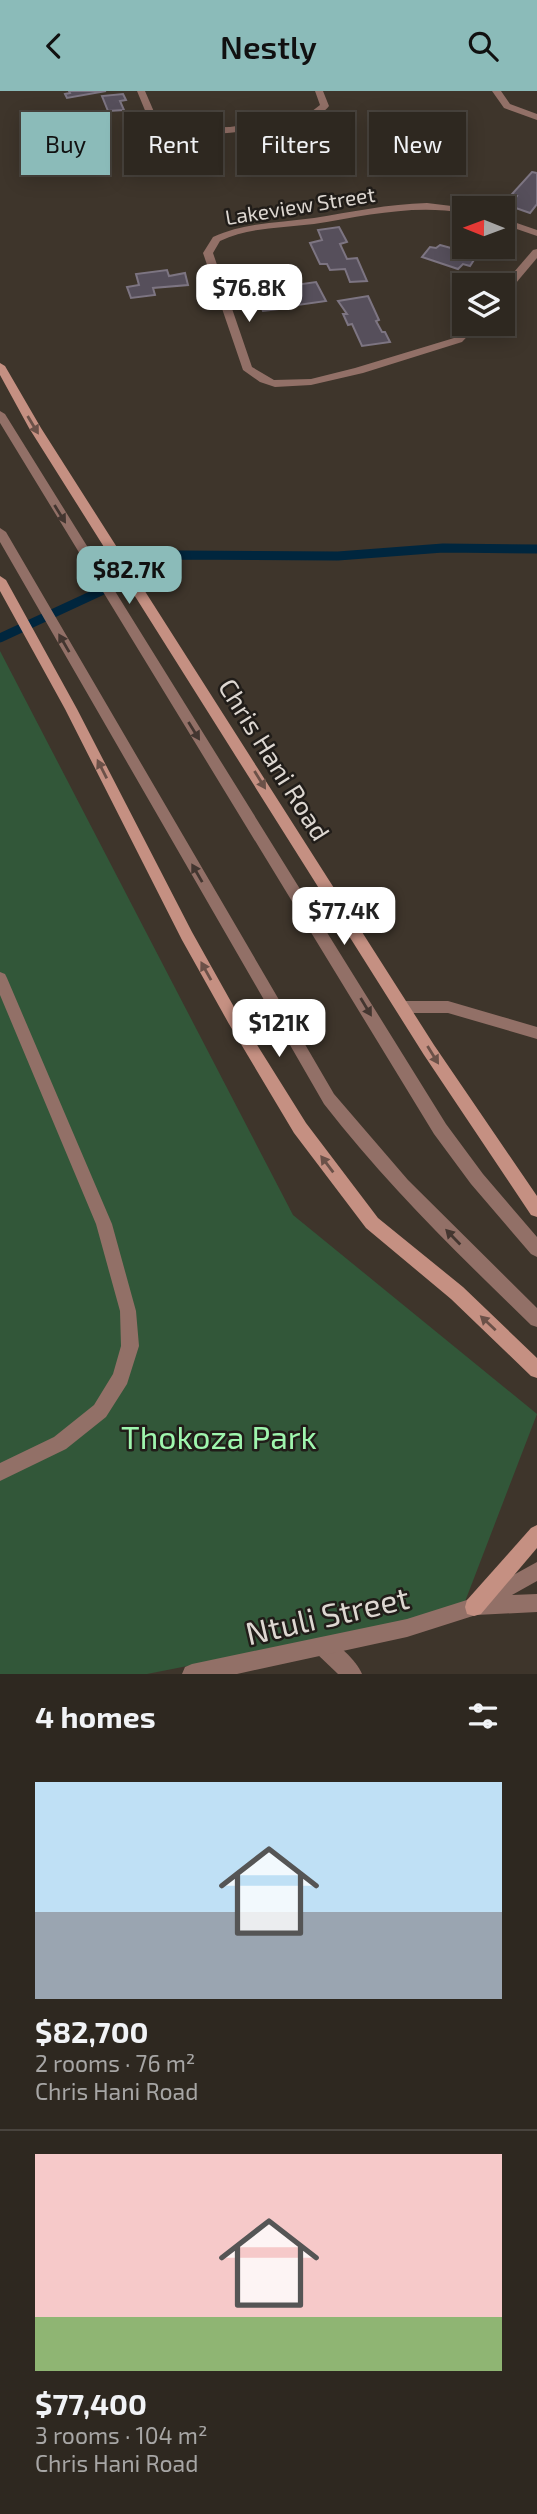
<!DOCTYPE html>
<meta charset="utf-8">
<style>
body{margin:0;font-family:"Exo 2",sans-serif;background:#3a342d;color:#f1f3f6;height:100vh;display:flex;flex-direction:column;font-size:26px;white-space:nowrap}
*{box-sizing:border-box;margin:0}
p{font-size:23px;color:#a7a6a5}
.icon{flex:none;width:38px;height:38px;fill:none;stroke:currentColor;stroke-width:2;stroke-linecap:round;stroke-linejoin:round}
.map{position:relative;height:1583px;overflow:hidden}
.details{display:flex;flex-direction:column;background:#2e2820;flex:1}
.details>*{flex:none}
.top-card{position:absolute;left:21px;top:21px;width:495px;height:63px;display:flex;gap:14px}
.needle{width:46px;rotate:271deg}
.fabs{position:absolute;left:452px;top:105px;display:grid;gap:14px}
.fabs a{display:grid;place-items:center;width:63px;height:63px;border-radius:0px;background:#2e2820;box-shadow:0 4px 18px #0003,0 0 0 2px #49443e;font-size:35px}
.price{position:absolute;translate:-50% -60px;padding:0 16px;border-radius:14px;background:#fff;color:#222;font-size:23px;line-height:46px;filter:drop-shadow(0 2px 4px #0008)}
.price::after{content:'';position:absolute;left:50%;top:42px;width:21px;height:16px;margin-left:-10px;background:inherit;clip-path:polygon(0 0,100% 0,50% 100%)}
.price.active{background:#8bbbb9;color:#111}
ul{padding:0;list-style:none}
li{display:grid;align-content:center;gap:14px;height:371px;padding:0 35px}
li+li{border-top:2px solid #49443e}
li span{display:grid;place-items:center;height:217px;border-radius:0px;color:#555}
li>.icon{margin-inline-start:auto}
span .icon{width:126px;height:126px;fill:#fffc;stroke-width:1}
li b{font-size:30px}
h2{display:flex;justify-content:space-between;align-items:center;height:84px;padding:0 35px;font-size:30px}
.pill{padding:0 24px;border-radius:0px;background:#2e2820;box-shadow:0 4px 18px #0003,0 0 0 2px #49443e;font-size:24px;line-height:63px}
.pill.active{background:#8bbbb9;color:#111}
header{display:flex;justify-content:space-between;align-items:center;height:91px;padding:0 35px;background:#8bbbb9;color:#111;font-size:32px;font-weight:600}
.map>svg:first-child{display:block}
</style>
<header><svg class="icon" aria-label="back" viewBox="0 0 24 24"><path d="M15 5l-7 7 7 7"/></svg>Nestly<svg class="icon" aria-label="search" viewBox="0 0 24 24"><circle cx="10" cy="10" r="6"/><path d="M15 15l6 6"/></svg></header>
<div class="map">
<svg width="537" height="1583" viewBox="0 0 537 1583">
<rect width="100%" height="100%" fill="#3e352b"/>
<!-- green -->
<path fill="#325739" d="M 0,560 L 293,1124 L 537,1323 L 461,1521 L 147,1583 L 0,1583 Z"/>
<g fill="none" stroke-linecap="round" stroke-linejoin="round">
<!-- stream -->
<path stroke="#00263e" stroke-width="9" d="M 0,547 L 179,464 L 338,465 L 443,457 L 537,458"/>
</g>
<!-- building -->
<g fill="#564f5b" stroke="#7d7582" stroke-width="2">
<path d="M 69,0 L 106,0 L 67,7 L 65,3 L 70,2 Z"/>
<path d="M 123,3 L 126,9 L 120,10 L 124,19 L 108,20 L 102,5 Z"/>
<path d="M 532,81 L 537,82 L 537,113 L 530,122 L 510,115 L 517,105 L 512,103 Z"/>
<path d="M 339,136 L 347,151 L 340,153 L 347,168 L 357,167 L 367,190 L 350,191 L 345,178 L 330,179 L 327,173 L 320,173 L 310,152 L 322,149 L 318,139 Z"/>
<path d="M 440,154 L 477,164 L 470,175 L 463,173 L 458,178 L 422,166 L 430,156 L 436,157 Z"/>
<path d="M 167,179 L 169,185 L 185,182 L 188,194 L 153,197 L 155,204 L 131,207 L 127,196 L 139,194 L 136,183 Z"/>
<path d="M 316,191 L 326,210 L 298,214 L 297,211 L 286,212 L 288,217 L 263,220 L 259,210 L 264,210 L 260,199 Z"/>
<path d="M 368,205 L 379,229 L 376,230 L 382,241 L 385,241 L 390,251 L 362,255 L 352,233 L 348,234 L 343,223 L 347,223 L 338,210 Z"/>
</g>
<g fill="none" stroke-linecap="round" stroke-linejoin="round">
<!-- service -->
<g fill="#927067" fill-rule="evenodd">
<path d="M 0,320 L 5,323 L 446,1033 L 483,1083 L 537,1146 L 537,1166 L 531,1163 L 471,1093 L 434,1043 L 0,332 Z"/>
<path d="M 0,437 L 6,441 L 334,1003 L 408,1089 L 537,1217 L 537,1236 L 531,1234 C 458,1163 386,1093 324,1013 L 0,451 Z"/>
<path d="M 0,881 L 5,883 L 7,887 L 112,1133 L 136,1220 L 139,1255 L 127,1293 L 106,1326 L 66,1358 L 0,1390 L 0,1372 L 54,1346 L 94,1314 L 113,1283 L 121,1255 L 120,1220 L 96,1133 L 0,904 Z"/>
<path d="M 404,910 L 448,910 L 537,936 L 537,948 L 448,922 L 404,922 L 399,920 L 397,916 L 399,912 Z"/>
<path d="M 323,1546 C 337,1551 356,1569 362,1583 L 338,1583 L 316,1562 L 314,1555 L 316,1548 Z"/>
</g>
<!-- minor -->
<g fill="#927067" fill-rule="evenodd">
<path d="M 137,0 L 145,0 L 158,30 L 185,37 L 230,36 L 307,24 L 320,14 L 315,0 L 323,0 L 329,15 C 325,20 318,26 312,28 C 303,32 290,33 280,34 C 238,42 191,50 151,34 Z"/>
<path d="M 492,0 L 501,0 L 510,13 L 537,23 L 537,29 L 504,17 Z"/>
<path d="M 427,112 L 468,117 L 464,117 L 464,122 C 413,113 365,125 314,133 C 282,137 250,136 220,150 L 213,162 L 252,276 L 274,289 L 311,288 L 355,277 L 454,247 L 468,233 L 479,233 L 462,251 L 363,282 L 311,294 L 275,296 L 260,291 L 243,279 L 203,162 L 213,146 C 245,131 279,132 314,127 C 351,121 388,113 427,112 Z"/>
<path d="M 502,127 L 537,139 L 537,145 L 502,133 Z"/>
<path d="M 537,158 L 537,167 L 506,204 L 502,205 L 502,195 L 533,159 Z"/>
<path d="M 537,1471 L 537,1490 L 512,1504 L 537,1503 L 537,1521 L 476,1524 L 407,1546 L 237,1583 L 182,1583 L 185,1576 L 192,1573 L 407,1528 L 470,1508 Z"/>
</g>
<!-- secondary -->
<g fill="#c59082" fill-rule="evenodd">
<path d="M 0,272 L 5,275 L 41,337 L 434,954 L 537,1105 L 537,1126 L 531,1124 L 424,964 L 29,337 L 0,284 Z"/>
<path d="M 0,485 L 6,489 L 77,618 L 192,841 L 239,925 L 306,1032 L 378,1127 L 463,1196 L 537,1267 L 537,1287 L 531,1285 L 451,1208 L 366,1137 L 294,1042 L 229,933 L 182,849 L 65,618 L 0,500 Z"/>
<path d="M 537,1434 L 537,1457 L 481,1523 L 474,1525 L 467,1523 L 465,1516 L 467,1509 L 531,1437 Z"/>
</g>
</g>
<!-- one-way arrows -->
<defs><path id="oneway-solid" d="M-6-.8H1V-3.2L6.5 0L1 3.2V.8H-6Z" transform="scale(1.75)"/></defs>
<g fill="#6b5148">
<use href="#oneway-solid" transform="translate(33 334) rotate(59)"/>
<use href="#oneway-solid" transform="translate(102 678) rotate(-117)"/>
<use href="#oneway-solid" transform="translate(260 689) rotate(58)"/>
<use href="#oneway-solid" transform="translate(206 880) rotate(-119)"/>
<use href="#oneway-solid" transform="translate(433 964) rotate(58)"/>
<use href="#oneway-solid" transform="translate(327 1073) rotate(-127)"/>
<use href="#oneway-solid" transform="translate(488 1232) rotate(-137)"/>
</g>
<g fill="#433630">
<use href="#oneway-solid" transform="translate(60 423) rotate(58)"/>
<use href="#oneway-solid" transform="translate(64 552) rotate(-120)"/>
<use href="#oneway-solid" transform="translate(194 640) rotate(58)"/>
<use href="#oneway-solid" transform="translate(197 782) rotate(-120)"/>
<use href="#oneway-solid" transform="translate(366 916) rotate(59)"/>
<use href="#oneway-solid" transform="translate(453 1146) rotate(-134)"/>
</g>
<g text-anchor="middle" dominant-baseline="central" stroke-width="5" stroke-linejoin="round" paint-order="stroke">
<!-- far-street labels -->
<g font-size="21" fill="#ddd7d1" stroke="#211d19">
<text transform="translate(300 114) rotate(-9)">Lakeview Street</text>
</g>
<!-- street labels -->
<g font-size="26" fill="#ddd7d1" stroke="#211d19">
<text transform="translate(275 668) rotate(58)">Chris Hani Road</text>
</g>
<!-- near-park labels -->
<g font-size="32" fill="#9ff6ae" stroke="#211d19">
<text x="219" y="1345">Thokoza Park</text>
</g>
<!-- near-street labels -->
<g font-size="32" fill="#ddd7d1" stroke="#211d19">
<text transform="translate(327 1523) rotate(-13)">Ntuli Street</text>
</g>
</g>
</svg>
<div class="fabs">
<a><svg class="needle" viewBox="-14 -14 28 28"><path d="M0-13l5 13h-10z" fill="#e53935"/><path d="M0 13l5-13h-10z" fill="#a7a6a5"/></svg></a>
<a><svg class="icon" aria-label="layers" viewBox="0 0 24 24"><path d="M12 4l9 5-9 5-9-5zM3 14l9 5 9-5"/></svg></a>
</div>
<b class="price" style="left:249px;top:233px">$76.8K</b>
<b class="price active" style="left:129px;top:515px">$82.7K</b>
<b class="price" style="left:344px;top:856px">$77.4K</b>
<b class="price" style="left:279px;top:968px">$121K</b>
<div class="top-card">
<a class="pill active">Buy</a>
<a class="pill">Rent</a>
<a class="pill">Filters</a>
<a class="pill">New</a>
</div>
</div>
<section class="details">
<h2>4 homes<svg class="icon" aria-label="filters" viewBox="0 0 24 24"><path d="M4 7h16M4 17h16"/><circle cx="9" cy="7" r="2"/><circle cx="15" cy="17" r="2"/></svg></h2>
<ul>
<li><span style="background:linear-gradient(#bfe0f5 60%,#9aa5b1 0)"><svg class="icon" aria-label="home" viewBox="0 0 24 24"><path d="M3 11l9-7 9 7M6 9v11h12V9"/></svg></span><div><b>$82,700</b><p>2 rooms · 76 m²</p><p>Chris Hani Road</p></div></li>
<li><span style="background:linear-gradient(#f6c9c9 75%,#8fb573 0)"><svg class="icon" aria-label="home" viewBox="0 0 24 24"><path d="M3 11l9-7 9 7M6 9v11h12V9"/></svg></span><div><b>$77,400</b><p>3 rooms · 104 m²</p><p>Chris Hani Road</p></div></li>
</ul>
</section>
